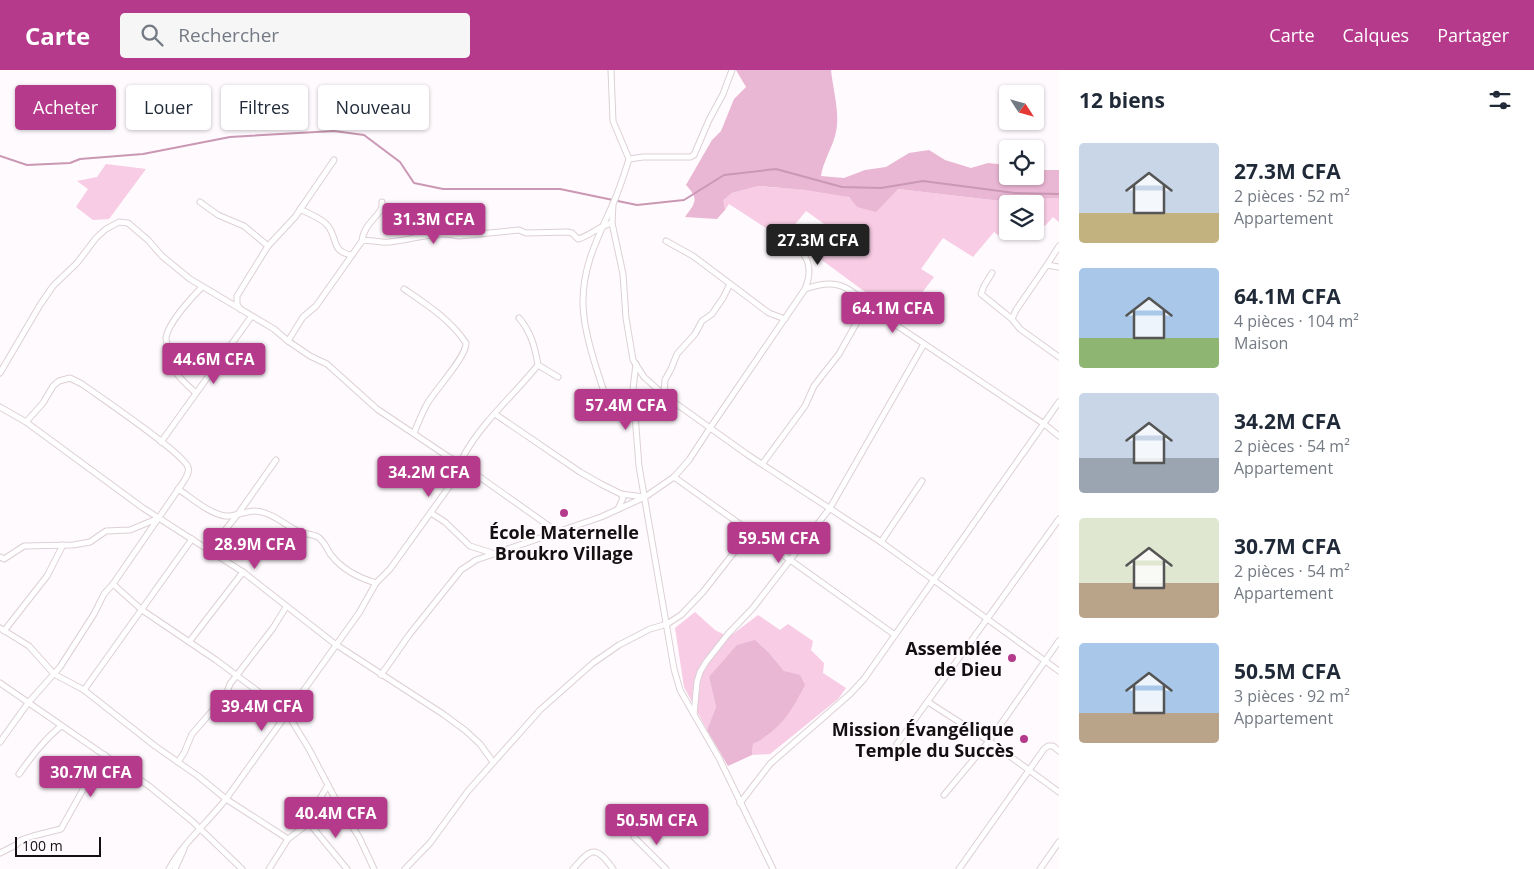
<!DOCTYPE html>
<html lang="fr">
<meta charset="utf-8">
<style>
body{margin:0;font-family:"Open Sans",sans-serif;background:#f6f6f7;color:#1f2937;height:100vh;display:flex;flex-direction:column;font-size:19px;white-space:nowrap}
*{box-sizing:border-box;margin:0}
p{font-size:16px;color:#747a83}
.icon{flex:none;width:28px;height:28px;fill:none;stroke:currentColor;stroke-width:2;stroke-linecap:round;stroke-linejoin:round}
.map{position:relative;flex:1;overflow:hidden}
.panel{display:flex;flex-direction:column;background:#fff;width:475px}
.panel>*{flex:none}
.hud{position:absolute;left:15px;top:15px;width:475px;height:45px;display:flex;gap:10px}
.needle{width:32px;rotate:126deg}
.controls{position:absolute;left:999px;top:15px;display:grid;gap:10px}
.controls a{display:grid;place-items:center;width:45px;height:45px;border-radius:5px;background:#fff;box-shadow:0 1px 4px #0004;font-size:25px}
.scale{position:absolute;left:15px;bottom:12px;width:86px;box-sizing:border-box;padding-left:5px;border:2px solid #141012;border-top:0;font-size:14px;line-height:18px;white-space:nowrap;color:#141012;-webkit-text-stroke:4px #fffafd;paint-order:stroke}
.price{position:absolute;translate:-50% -42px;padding:0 11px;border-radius:5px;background:#b53a8b;color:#fff;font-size:16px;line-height:32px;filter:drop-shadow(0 1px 2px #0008)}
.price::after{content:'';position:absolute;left:50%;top:30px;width:15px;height:11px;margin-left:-8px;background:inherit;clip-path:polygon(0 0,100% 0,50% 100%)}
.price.on{background:#222;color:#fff}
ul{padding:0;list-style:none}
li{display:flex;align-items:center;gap:15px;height:125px;padding:0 20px}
li span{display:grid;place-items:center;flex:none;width:140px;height:100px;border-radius:5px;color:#555}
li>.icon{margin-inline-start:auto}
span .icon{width:60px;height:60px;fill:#fffc;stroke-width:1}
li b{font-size:21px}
h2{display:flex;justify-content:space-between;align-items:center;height:60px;padding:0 20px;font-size:21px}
.chip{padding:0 18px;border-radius:5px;background:#fff;box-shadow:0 1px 4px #0004;font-size:18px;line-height:45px}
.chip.on{background:#b53a8b;color:#fff}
header{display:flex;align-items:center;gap:30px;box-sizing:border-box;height:70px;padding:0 25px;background:#b53a8b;color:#fff}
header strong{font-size:24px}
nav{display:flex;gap:28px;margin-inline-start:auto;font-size:18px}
.search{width:350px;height:45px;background:#f6f6f7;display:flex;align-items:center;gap:12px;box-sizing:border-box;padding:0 18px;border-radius:5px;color:#747a83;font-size:19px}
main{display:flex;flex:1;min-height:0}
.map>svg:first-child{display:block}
</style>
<header>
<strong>Carte</strong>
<div class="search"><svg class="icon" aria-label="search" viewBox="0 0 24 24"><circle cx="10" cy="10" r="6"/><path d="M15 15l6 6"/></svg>Rechercher</div>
<nav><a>Carte</a><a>Calques</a><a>Partager</a></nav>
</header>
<main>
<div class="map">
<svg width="1059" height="799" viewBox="0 0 1059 799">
<rect width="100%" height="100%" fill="#fffafd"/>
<!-- green -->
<g fill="#f7cce4">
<path d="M 106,94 L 146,99 L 109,149 L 93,150 L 76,137 L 88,119 L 77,111 L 97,107 Z"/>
<path d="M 758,116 C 774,118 839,120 850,128 C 852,130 855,134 857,137 L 898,119 L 1001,131 L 1059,128 L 1059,152 L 1053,147 L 1045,156 L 1035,148 L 1035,134 L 1008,134 L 1008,161 L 1012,161 L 1005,170 L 994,162 L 973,187 L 943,168 L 921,199 L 934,207 L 902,249 L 819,188 L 837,163 L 806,141 L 783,169 L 729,134 L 725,140 L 722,130 L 732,123 Z"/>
<path d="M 695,542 L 715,560 L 729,567 L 758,545 L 780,560 L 788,554 L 813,571 L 811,580 L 824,593 L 823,603 L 846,618 L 838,629 L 770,684 L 752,685 L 753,674 C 782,659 790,643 804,615 L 784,601 L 770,584 L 709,607 L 716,637 L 707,660 L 684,617 L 675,558 Z"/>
</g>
<!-- forest -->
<g fill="#e9b6d3">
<path d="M 736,0 L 831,0 C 833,21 841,45 835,66 C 831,80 823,92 821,106 L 844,108 L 865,100 L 886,97 L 909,83 L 929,80 L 945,90 L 971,98 L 988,93 L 1007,95 L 1008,106 L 1035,106 L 1035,100 L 1059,100 L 1059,128 L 1001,131 L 898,119 L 876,142 L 857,137 L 849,127 L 806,120 L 758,116 L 732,123 L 723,130 L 725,140 L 717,149 L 685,147 C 696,132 699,129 686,115 L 712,70 L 721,61 L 734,29 L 746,17 Z"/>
<path d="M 755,570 L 770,584 L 784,601 L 800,605 L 805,615 C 790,643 782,659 753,674 L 752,685 L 728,696 L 707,660 L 716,637 L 709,607 L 737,575 Z"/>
</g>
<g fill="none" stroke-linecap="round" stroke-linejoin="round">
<!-- stream -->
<path stroke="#ca98b4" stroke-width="2" d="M 0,86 L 27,95 L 70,93 L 80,89 L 143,84 L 230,67 L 334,61 L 364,65 L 400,92 L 414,113 L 443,119 L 560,119 L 637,135 L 684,130 L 724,105 L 776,99 L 842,117 L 881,118 L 923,111 L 1015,123 L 1059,124"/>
<defs>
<g id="minor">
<path d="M 629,89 L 643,87 L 690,87 L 694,85 L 709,50 L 723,24 L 732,0"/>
<path d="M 200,132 L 218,145 L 244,156 L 268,176"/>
<path d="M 613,134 L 612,153 L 623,204 L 626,248 L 633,290 L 644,307 L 664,325 L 748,385 L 881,472 L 1059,601"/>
<path d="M 300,139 C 309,144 322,148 328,156 C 338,169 331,182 352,185"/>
<path d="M 362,171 C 364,151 384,145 382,132"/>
<path d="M 666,171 L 693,186 L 769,243 L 785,249"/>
<path d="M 799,179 C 811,190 811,205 805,219"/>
<path d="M 1047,195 L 1059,176"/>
<path d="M 1059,197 L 1047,195 L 1016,240 L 1012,249 L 1020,259 L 1059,287"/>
<path d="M 992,203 L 984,216 L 981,224 L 1012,249"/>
<path d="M 404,219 C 426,234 451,250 466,273 C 467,286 435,320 427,334 C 422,343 418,353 414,363"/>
<path d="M 240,239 L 237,234 L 237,226 L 268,176 L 295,147 L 334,90"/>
<path d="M 519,248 C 531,262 535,277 538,295 L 558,307"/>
<path d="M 288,271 L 303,247 L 316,236 L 362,171 C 369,169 380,173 389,172 C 413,170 436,160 459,166 L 519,160 L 526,163 L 567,162 L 572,163 L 578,169 C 590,166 599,156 612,153"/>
<path d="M 636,294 L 633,319 L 639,396 L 674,599 L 680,620 L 719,688 L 773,799"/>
<path d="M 0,303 L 40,235 L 53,216 L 77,193 L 96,168 L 106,159 L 119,152 L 128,153 L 148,170 L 162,186 L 190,209 L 274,259 L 288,271 L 310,286 L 327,294 L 377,339 L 447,386 L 460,393 L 556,461"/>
<path d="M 196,323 C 179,308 172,302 168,279 C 167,275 166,271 166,267 C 169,252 191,228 202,217"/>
<path d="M 664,325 L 665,310 L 671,299 L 677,284 L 695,264 L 702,251 L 712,244 L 723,228 L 730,214"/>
<path d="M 0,337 L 26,352 L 143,438 L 243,502 L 335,574 L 443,644 L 466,661 L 480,674 L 493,692"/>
<path d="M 611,343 C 601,311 584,268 583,235 C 582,198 597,169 612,136 C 619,121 624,105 629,89 L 613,51 L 611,0"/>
<path d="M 495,344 L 580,402 L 601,414 L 621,424 L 644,427"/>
<path d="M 161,372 L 251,247"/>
<path d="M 763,393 L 805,336 L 814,316 L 839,284 L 861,245 L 866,240 L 872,239"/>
<path d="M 674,407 L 895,565"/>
<path d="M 178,419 C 192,428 208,443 225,446 C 234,447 245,441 255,441 C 272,442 285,455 299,462 C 305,464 312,464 318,467 C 324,471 327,479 331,485 C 342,499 359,508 376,513"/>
<path d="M 618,439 L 623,428 L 621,424"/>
<path d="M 431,443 L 445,452 L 470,476 L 492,483"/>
<path d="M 881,472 L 922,411"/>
<path d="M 213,483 L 226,459 L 238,444 L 276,390"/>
<path d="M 0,487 L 4,489 L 24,476 L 73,475 L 90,472 L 106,461 L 130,460 L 159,448"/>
<path d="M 113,514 L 142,540 L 216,590 L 287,643 L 309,679 L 339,736 L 359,767 L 374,799"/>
<path d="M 0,558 L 29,576 L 54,604 L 84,620 L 155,676 L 198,706 L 226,729 L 288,769"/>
<path d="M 4,561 L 47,506 L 63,475"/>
<path d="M 189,572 L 243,502"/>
<path d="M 381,605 L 409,565 L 461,500 L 476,490 L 601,447 L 645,427 L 674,407 L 689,390 L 710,358 L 805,219 C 839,207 848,217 872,239 L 1044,354 L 1059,366"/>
<path d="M 0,613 L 149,716 L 192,751 L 242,799"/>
<path d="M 84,620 L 192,469"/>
<path d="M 928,632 L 989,671 L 1059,722"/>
<path d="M 694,644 L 697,612 L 700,602 L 706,592 L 728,564 L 753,538 L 830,438 L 924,274"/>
<path d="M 0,672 L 28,633 L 60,597 L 94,544 L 104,524 L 113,514 L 182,414 C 185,409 190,403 188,397 C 182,382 100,327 82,314 L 70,308 L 59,311 L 53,316 L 43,333 L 26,352"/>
<path d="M 897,674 L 1059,449"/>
<path d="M 178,692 L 184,683 L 192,664 L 226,625 L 230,614 L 273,558 L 286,537"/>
<path d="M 19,704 C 32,686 44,670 61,656"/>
<path d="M 944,725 L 989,671 L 1059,571"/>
<path d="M 740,733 L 770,694 L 850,624 L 864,609 L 1059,332"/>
<path d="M 309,753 L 347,799"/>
<path d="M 634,767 L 666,799"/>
<path d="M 0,783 L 16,775 L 21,770 L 33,766 L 61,759 L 94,700 L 105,685"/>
<path d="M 169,799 C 184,772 207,753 226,729 L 359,543 L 376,513 L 390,499 L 459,403 C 462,397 461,391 464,385 C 483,351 514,325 538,295"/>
<path d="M 175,799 L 184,779"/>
<path d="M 269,799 L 288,769 L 309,753 L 313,740 L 328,715"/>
<path d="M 405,799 L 430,773 L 468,721 L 540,640 L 593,593 L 619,575 L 650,559 L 667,554 L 681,545 L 703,522 L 750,462"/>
<path d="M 573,799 C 591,779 595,774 613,799"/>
<path d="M 959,799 L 1044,679 L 1048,676 L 1053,676 L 1059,681"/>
<path d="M 1040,799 L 1059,772"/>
</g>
</defs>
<!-- minor casing -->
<use href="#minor" stroke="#dcd0d6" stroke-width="7"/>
<!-- minor -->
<use href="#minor" stroke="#fff" stroke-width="5"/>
</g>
<!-- markers -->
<g fill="#b53a8b" stroke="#fffafd" stroke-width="2">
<circle cx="564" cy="443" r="5"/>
<circle cx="1012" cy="588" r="5"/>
<circle cx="1024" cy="669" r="5"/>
</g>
<g text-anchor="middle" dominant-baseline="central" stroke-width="4" stroke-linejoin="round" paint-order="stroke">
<!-- poi labels -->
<g font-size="18" font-weight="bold" fill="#141012" stroke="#fffafd" text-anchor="end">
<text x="564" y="462" text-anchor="middle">École Maternelle<tspan x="564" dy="21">Broukro Village</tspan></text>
<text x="1002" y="578">Assemblée<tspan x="1002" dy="21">de Dieu</tspan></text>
<text x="1014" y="659">Mission Évangélique<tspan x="1014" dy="21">Temple du Succès</tspan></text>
</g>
</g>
</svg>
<div class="controls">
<a><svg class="needle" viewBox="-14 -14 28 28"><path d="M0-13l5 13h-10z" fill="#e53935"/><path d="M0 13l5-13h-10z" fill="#747a83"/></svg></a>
<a><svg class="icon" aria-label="locate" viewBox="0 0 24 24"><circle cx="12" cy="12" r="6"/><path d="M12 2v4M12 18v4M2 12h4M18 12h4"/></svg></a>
<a><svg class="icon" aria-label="layers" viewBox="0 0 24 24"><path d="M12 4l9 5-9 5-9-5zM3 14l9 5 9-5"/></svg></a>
</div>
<div class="scale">100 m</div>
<b class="price" style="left:434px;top:175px">31.3M CFA</b>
<b class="price on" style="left:818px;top:196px">27.3M CFA</b>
<b class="price" style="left:893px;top:264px">64.1M CFA</b>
<b class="price" style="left:214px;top:315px">44.6M CFA</b>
<b class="price" style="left:626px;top:361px">57.4M CFA</b>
<b class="price" style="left:429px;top:428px">34.2M CFA</b>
<b class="price" style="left:779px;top:494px">59.5M CFA</b>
<b class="price" style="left:255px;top:500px">28.9M CFA</b>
<b class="price" style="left:262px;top:662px">39.4M CFA</b>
<b class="price" style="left:91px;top:728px">30.7M CFA</b>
<b class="price" style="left:336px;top:769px">40.4M CFA</b>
<b class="price" style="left:657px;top:776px">50.5M CFA</b>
<div class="hud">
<a class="chip on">Acheter</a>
<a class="chip">Louer</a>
<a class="chip">Filtres</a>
<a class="chip">Nouveau</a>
</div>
</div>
<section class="panel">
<h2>12 biens<svg class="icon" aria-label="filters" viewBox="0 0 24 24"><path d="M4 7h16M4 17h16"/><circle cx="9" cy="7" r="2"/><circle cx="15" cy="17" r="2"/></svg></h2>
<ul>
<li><span style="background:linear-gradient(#c9d6e8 70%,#c2b280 0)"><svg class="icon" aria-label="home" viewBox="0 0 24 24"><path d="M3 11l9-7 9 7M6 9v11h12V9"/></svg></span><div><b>27.3M CFA</b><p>2 pièces · 52 m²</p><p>Appartement</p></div></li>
<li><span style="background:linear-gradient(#a9c7e8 70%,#8fb573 0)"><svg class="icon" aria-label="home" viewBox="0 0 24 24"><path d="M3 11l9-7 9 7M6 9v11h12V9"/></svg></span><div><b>64.1M CFA</b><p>4 pièces · 104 m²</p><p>Maison</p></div></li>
<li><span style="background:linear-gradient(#c9d6e8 65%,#9aa5b1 0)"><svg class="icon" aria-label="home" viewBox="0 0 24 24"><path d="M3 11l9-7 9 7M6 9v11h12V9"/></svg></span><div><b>34.2M CFA</b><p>2 pièces · 54 m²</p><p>Appartement</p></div></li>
<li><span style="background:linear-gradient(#dfe7d0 65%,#b9a48a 0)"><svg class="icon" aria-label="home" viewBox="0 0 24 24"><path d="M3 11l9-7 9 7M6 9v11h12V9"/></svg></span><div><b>30.7M CFA</b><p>2 pièces · 54 m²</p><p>Appartement</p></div></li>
<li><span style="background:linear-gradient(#a9c7e8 70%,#b9a48a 0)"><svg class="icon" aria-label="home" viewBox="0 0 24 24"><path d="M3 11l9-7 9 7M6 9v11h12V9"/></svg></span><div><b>50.5M CFA</b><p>3 pièces · 92 m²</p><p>Appartement</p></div></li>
</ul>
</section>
</main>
